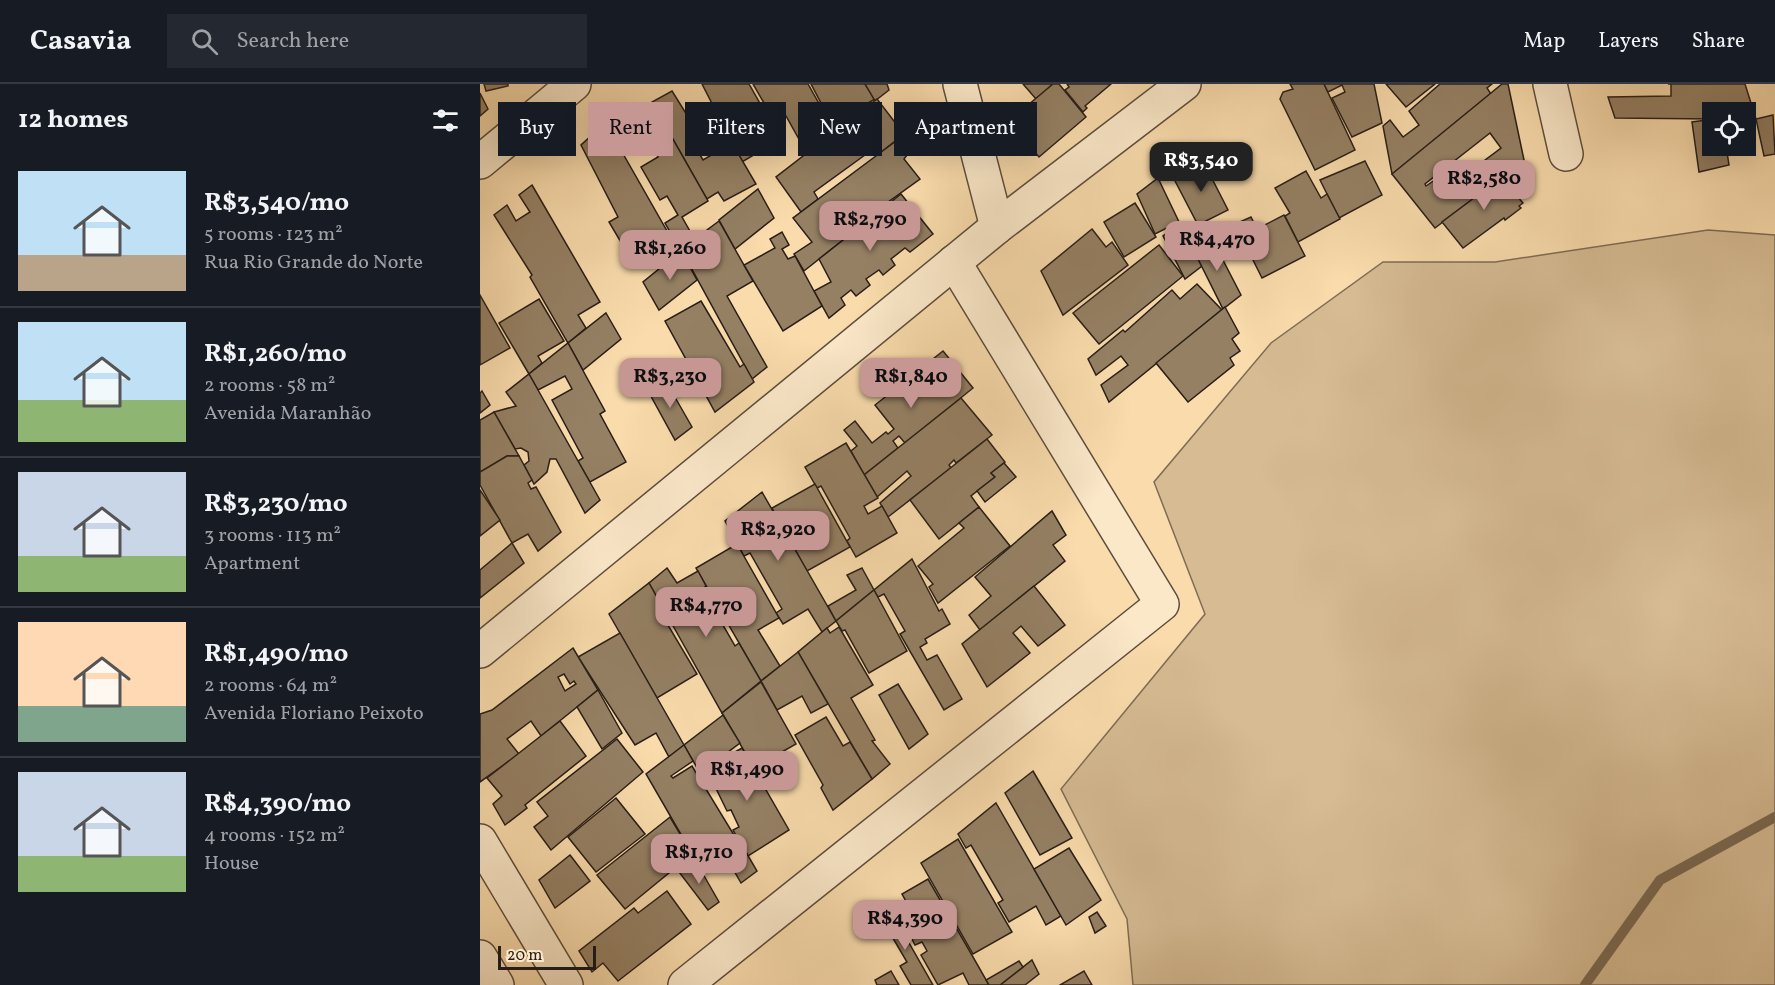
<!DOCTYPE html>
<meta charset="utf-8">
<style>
body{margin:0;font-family:Vollkorn,serif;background:#242831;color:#f1f3f6;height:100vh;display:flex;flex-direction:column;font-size:22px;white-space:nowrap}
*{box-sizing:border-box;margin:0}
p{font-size:20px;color:#9ea1a6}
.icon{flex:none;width:33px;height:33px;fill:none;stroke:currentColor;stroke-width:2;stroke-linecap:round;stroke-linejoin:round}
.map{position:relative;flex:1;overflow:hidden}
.drawer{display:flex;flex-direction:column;background:#171b24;width:480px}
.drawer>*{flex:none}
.top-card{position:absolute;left:18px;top:18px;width:570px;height:54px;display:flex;gap:12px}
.controls{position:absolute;left:1222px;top:18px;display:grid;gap:12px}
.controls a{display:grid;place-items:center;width:54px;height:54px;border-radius:0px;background:#171b24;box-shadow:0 6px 24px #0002;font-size:30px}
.scale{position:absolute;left:18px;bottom:15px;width:98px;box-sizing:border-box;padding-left:6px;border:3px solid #291e17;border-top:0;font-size:16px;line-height:21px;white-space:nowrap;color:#291e17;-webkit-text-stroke:4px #fbe8c9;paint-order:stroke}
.price{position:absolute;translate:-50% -51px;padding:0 14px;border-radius:12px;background:#c59692;color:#111;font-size:20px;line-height:39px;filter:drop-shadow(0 2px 3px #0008)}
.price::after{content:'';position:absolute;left:50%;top:36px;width:18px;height:14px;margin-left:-9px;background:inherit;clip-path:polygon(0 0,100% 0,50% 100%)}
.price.active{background:#222;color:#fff}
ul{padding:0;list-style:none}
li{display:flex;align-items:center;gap:18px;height:150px;padding:0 18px}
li+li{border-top:2px solid #363941}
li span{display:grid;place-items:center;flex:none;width:168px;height:120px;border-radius:0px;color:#555}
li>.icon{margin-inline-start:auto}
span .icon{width:72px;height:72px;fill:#fffc;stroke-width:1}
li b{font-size:26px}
h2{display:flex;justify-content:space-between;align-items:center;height:72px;padding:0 18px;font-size:26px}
.chip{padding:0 21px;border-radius:0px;background:#171b24;box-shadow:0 6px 24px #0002;font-size:21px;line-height:54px}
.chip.active{background:#c59692;color:#111}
header{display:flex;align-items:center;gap:36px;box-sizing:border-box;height:84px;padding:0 30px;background:#171b24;border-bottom:2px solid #363941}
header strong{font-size:28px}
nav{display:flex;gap:33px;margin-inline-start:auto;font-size:21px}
.search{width:420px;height:54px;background:#242831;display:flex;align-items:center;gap:15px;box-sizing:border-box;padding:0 21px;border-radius:0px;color:#9ea1a6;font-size:22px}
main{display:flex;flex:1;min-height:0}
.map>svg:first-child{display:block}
</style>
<header>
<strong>Casavia</strong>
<div class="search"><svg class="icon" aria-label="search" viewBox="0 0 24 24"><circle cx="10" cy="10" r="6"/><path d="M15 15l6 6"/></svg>Search here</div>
<nav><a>Map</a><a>Layers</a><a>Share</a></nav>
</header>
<main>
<section class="drawer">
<h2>12 homes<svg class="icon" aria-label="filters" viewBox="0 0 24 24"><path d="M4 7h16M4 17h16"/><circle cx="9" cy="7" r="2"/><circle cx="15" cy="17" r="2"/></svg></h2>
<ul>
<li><span style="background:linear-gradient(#bfe0f5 70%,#b9a48a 0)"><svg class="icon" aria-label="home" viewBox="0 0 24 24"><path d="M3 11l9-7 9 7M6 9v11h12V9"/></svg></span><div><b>R$3,540/mo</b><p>5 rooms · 123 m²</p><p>Rua Rio Grande do Norte</p></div></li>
<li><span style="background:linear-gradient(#bfe0f5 65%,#8fb573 0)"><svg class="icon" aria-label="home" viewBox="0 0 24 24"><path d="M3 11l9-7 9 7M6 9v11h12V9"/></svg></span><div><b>R$1,260/mo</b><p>2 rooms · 58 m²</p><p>Avenida Maranhão</p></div></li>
<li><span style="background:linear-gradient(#c9d6e8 70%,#8fb573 0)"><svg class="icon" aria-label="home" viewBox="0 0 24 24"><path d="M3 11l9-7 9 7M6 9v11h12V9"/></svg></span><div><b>R$3,230/mo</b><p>3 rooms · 113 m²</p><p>Apartment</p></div></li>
<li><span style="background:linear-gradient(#ffd9b3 70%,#7fa58c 0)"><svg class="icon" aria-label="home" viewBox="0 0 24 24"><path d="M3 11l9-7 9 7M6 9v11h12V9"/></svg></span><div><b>R$1,490/mo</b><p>2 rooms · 64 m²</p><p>Avenida Floriano Peixoto</p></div></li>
<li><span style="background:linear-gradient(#c9d6e8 70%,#8fb573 0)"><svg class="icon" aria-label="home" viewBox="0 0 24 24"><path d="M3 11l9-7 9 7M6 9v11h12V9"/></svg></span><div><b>R$4,390/mo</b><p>4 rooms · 152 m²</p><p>House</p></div></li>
</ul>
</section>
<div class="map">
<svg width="1295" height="901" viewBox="0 0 1295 901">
<rect width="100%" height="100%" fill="#f9dbac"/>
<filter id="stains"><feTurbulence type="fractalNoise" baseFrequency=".00333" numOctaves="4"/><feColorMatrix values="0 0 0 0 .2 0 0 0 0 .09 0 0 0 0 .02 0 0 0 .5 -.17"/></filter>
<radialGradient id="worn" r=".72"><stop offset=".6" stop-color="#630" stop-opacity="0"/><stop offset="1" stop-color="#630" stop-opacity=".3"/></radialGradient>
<!-- green -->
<path fill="#d6bb93" stroke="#806c55" stroke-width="1.5" d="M 1228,146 L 1295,151 L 1295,901 L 653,901 L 647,835 L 581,705 L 725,530 L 674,398 L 791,259 L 903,178 L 1015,178 Z"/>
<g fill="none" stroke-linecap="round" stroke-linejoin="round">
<!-- stream -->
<path stroke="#7b6952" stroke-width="10" d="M 1105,901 L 1180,796 L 1295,733"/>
</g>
<!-- building -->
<g fill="#958064" stroke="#291e17" stroke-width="1.5" fill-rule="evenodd">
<path d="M 4,0 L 28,0 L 28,2 L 6,7 Z"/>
<path d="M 222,0 L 269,0 L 291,39 L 295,37 L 304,53 L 262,78 Z"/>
<path d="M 273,0 L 328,0 L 355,48 L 325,66 L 306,32 L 295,38 Z"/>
<path d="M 331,0 L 385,0 L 395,15 L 352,40 Z"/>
<path d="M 385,0 L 407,0 L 409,6 L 395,17 Z"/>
<path d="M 543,0 L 573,0 L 556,15 Z"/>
<path d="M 573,0 L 579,0 L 606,33 L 559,73 L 529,37 Z"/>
<path d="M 587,0 L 631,0 L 605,22 L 607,24 L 603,28 L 585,6 L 589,3 Z"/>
<path d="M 810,0 L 844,0 L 875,66 L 835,86 L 800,15 L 803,8 L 813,5 Z"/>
<path d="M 844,0 L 894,0 L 902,39 L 872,53 L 852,14 L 865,8 L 862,1 L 848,8 Z"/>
<path d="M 906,0 L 955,0 L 926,23 Z"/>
<path d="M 960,0 L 1012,0 L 1007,4 L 1011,10 L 912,90 L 903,42 L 910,36 L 923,53 L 939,41 L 929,27 Z"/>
<path d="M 1022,0 L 1028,0 L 1044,76 L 955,144 L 912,90 ZM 1010,49 L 1021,64 L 973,100 L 965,89 L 946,102 L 945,100 Z"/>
<path d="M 1188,0 L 1265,0 L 1276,35 L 1266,35 L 1266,28 L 1233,28 L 1233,35 L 1135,34 L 1128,13 L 1191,12 L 1191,0 Z"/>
<path d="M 192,7 L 225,60 L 216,64 L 223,76 L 252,59 L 276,100 L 244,117 L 238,108 L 227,115 L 172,18 Z"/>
<path d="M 0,9 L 8,25 L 0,32 Z"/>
<path d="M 397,15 L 424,50 L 400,69 L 396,63 L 334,108 L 338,115 L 321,128 L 296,93 Z"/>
<path d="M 178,29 L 228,117 L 202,133 L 215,156 L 201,167 L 185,139 L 198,131 L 187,112 L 180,116 L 161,83 L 178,73 L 159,40 Z"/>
<path d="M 1293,31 L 1295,70 L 1284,72 L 1276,35 Z"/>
<path d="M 1227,36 L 1233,37 L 1233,62 L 1246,62 L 1249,81 L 1219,88 L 1212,38 Z"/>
<path d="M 122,42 L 134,63 L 138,61 L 199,168 L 170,184 L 151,155 L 142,160 L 129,138 L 138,133 L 101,61 Z"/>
<path d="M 416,57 L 427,71 L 424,75 L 440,95 L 361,152 L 363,156 L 324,187 L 314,170 L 332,158 L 313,134 Z"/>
<path d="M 723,77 L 748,126 L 718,141 L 693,93 Z"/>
<path d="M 885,77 L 902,111 L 859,134 L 840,96 Z"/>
<path d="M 826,87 L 841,114 L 847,110 L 860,135 L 818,158 L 805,132 L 810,129 L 795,104 Z"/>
<path d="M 1026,90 L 1040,108 L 1036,111 L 1043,119 L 1039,122 L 1041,124 L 1025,136 L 1024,134 L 983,164 L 962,138 Z"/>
<path d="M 678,94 L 699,138 L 675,150 L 657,110 Z"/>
<path d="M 52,101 L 120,218 L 98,231 L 106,244 L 88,259 L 50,193 L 52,191 L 14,131 L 27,121 L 36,137 L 50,128 L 39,111 Z"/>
<path d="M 278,105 L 294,134 L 255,165 L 239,136 Z"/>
<path d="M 421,110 L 453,150 L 430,168 L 425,164 L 411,175 L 415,181 L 403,191 L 399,186 L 386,195 L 390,201 L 376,212 L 371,206 L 361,214 L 365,221 L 349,234 L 334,207 L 351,198 L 339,175 L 386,138 L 390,143 L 396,137 L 392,133 Z"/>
<path d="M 655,119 L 676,153 L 644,173 L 624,138 Z"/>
<path d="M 804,131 L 825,172 L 782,194 L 755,140 L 771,133 L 777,145 Z"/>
<path d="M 239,137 L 273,197 L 247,212 L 287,283 L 272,295 L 203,169 L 231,153 L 227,146 Z"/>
<path d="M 700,139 L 722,182 L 705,195 L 683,152 Z"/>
<path d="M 612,145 L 626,163 L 632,158 L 648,181 L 583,231 L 561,187 Z"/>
<path d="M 302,148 L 309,161 L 302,165 L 308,175 L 315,172 L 342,222 L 303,247 L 264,181 L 295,164 L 290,155 Z"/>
<path d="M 731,153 L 761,211 L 743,225 L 712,163 Z"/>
<path d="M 679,161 L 703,192 L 619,260 L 593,229 Z"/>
<path d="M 201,167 L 217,196 L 179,226 L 163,198 Z"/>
<path d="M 717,200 L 742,226 L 629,318 L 621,301 L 648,281 L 641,272 L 616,291 L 608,275 L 643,246 L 645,248 L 692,206 L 700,215 Z"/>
<path d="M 0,211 L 30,264 L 0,281 Z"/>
<path d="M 59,215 L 84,257 L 58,272 L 62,279 L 49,290 L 19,239 Z"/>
<path d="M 221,217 L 260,283 L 264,280 L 274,298 L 235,328 L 185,237 Z"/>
<path d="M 745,223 L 759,249 L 752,255 L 760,267 L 750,274 L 754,281 L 708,318 L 676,279 Z"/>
<path d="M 126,229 L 141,255 L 103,286 L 88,259 Z"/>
<path d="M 88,259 L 125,327 L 120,330 L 146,378 L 110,398 L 98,377 L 103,374 L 72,316 L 92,305 L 85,292 L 58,306 L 49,290 Z"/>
<path d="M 463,267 L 493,304 L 425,359 L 419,352 L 413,357 L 418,364 L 384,391 L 371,367 L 377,362 L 364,346 L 375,337 L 392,359 L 406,348 L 408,350 L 414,345 L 395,321 Z"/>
<path d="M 49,290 L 120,416 L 105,429 L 76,375 L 70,375 L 67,388 L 54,400 L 44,381 L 49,377 L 48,368 L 41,364 L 35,365 L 14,328 L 36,322 L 26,308 Z"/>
<path d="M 184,294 L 212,343 L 195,356 L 167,305 Z"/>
<path d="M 2,307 L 10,321 L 0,329 L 0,309 Z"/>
<path d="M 481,314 L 512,351 L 476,379 L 474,376 L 469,381 L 471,384 L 408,433 L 400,419 L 431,392 L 427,387 L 397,413 L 384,391 Z"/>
<path d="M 14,328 L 39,372 L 27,372 L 0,388 L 0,336 Z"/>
<path d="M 507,355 L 525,378 L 511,389 L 515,393 L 491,412 L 499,423 L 459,455 L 430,416 Z"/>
<path d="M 366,359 L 398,414 L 384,422 L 388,430 L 402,422 L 417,449 L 376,473 L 367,457 L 370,454 L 341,402 L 337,404 L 325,383 Z"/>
<path d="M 27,372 L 39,372 L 52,396 L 48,399 L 51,405 L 56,403 L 81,448 L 58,467 L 48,450 L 32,459 L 0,401 L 0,388 Z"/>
<path d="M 524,379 L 536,393 L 505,418 L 497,407 L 515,393 L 511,389 Z"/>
<path d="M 335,400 L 370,463 L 327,487 L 292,424 Z"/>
<path d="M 0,406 L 20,436 L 0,452 Z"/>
<path d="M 282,408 L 356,537 L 342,548 L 328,525 L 303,540 L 296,529 L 302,525 L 270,469 L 264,472 L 245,437 Z"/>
<path d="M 499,423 L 530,462 L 458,519 L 449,503 L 453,500 L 438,482 L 484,444 L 479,439 Z"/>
<path d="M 572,427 L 586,451 L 573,461 L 585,477 L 500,546 L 489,531 L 511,512 L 495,493 Z"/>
<path d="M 32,459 L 44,479 L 0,514 L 0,486 Z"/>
<path d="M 257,460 L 299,534 L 278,546 L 300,582 L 281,597 L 216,484 Z"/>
<path d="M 432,475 L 459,527 L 462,525 L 470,540 L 445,555 L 447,559 L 440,563 L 447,576 L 457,571 L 482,615 L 464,626 L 420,550 L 425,547 L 404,510 L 398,513 L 394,506 Z"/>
<path d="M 187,484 L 197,499 L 218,487 L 226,502 L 222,505 L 255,562 L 259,559 L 281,597 L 242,629 L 169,499 Z"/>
<path d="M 382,484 L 394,506 L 356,537 L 348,522 L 376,506 L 367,491 Z"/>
<path d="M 169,499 L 183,524 L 179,526 L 217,590 L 177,614 L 129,530 Z"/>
<path d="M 554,502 L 585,541 L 558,562 L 541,542 L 533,549 L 550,569 L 507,603 L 482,560 Z"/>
<path d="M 394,506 L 427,567 L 389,589 L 365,546 L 362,547 L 356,537 Z"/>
<path d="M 359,543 L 393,601 L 371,614 L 395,656 L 392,657 L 410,680 L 392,695 L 318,568 L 347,544 L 350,549 Z"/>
<path d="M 140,549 L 204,661 L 189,673 L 176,649 L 155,661 L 98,573 Z"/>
<path d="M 93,564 L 118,606 L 61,652 L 51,637 L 27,655 L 39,670 L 0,698 L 0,630 L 12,626 ZM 84,590 L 90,600 L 94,597 L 96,600 L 85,607 L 78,593 Z"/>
<path d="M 318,568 L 348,620 L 331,629 L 322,612 L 297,626 L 281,597 Z"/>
<path d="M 281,598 L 316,660 L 274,684 L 242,629 Z"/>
<path d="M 418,600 L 448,650 L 429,665 L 399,611 Z"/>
<path d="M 118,606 L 142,649 L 122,665 L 97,623 Z"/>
<path d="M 243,631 L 260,659 L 220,689 L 204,661 Z"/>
<path d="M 346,633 L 363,662 L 370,658 L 392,695 L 353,726 L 341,704 L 343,701 L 315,651 Z"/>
<path d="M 80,637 L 106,672 L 45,721 L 47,724 L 25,741 L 13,720 L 22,712 L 7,694 Z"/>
<path d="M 137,655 L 163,688 L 71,766 L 54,743 L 68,732 L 57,718 Z"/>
<path d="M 204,661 L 213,677 L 191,692 L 193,694 L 212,682 L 257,756 L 221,778 L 206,751 L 203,754 L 166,690 Z"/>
<path d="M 262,664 L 309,746 L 268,772 L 253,746 L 259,743 L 251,726 L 247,727 L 226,684 Z"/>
<path d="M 553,687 L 592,754 L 560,771 L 525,709 Z"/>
<path d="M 136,714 L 165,750 L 116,788 L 88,753 Z"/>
<path d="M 516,719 L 581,832 L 566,841 L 556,822 L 529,838 L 518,819 L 523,816 L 491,761 L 486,764 L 478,750 Z"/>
<path d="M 190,733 L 212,770 L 145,825 L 117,791 Z"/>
<path d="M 478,755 L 532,848 L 493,870 L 441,779 Z"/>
<path d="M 263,763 L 277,787 L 261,799 L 246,773 Z"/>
<path d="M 589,764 L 621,816 L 586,841 L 554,785 Z"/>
<path d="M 90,771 L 110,797 L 75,824 L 59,796 Z"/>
<path d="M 215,776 L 239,818 L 228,826 L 199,788 Z"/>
<path d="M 448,795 L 489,866 L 509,901 L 489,901 L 483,889 L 458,901 L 441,871 L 447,867 L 442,858 L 435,861 L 418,827 L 428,821 L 422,810 Z"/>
<path d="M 187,807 L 211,840 L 138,897 L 123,879 L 112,888 L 99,867 L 154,824 L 158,829 Z"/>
<path d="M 408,822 L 453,901 L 431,901 L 420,882 L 427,878 L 397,827 Z"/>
<path d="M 617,828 L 626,842 L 615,849 L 609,833 Z"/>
<path d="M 552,876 L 559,890 L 545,901 L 520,901 Z"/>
<path d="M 539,877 L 543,883 L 520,901 L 509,901 L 506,896 Z"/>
<path d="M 411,887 L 419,901 L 397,901 L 395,896 Z"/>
<path d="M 604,887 L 612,901 L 580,901 Z"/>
</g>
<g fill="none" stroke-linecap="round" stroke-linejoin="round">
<defs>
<g id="street">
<path d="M 480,0 L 517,143"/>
<path d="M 1070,0 L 1086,70"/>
<path d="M 0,78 L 94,0"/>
<path d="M 0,567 L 517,143 L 704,0"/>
<path d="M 0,757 L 86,901"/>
<path d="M 0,873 L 17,901"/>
<path d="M 205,901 L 682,520 L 474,178"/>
</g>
</defs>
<!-- street casing -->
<use href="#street" stroke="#5d4d3c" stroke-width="36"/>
<!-- street -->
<use href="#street" stroke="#fbe8c9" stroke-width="33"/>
</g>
<rect width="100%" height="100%" filter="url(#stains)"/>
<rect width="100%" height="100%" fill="url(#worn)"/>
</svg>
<div class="controls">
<a><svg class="icon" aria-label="locate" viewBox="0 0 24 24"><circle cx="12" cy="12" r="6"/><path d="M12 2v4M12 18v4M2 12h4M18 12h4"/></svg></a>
</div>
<div class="scale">20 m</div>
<b class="price active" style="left:721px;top:109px">R$3,540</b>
<b class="price" style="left:1004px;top:127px">R$2,580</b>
<b class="price" style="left:390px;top:168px">R$2,790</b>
<b class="price" style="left:737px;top:188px">R$4,470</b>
<b class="price" style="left:190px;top:197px">R$1,260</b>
<b class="price" style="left:190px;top:325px">R$3,230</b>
<b class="price" style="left:431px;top:325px">R$1,840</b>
<b class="price" style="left:298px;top:478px">R$2,920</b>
<b class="price" style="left:226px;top:554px">R$4,770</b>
<b class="price" style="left:267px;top:718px">R$1,490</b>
<b class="price" style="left:219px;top:801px">R$1,710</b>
<b class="price" style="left:425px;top:867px">R$4,390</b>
<div class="top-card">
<a class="chip">Buy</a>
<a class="chip active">Rent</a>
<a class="chip">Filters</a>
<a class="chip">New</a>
<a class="chip">Apartment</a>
</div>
</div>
</main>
